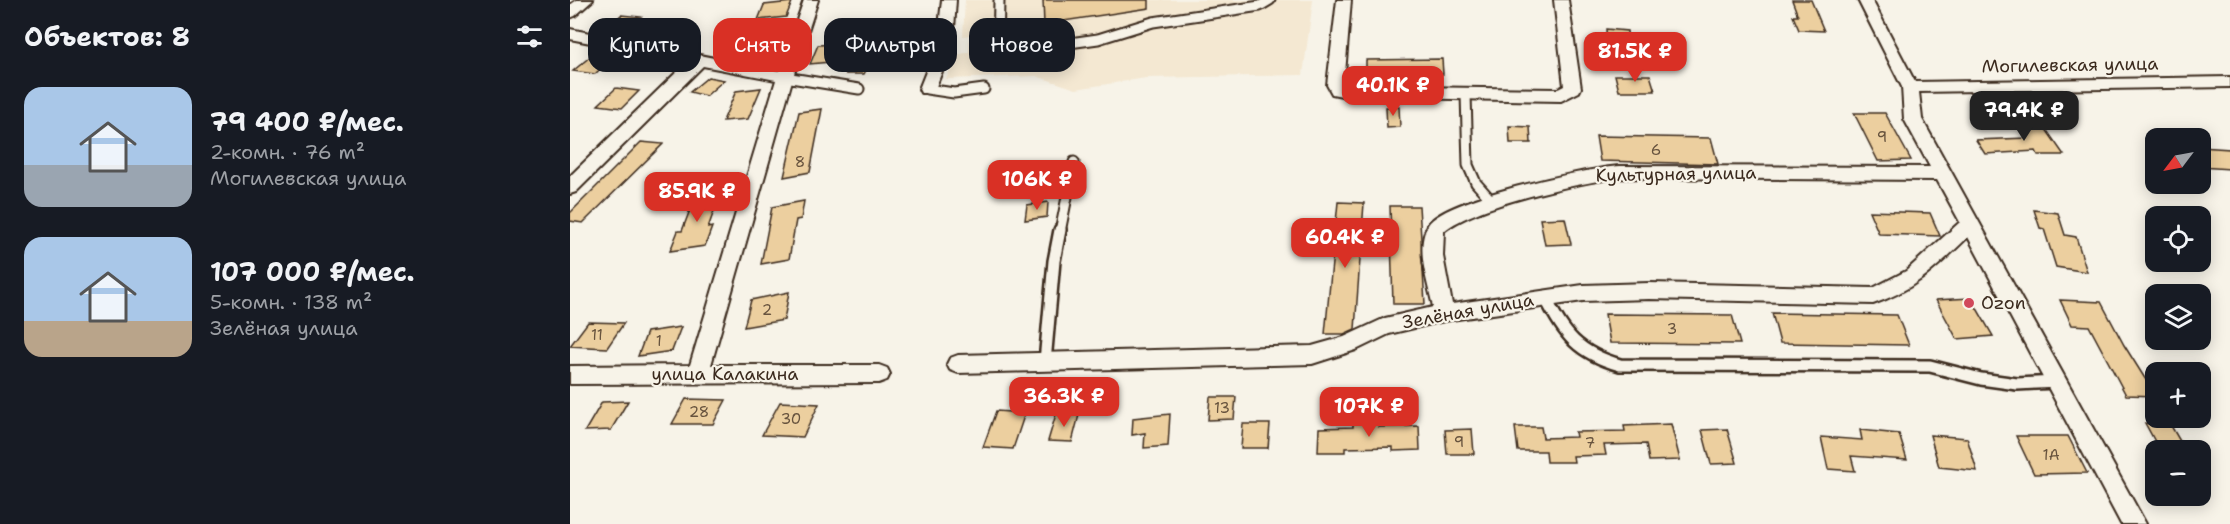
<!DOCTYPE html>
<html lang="ru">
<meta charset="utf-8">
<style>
body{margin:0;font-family:"Shantell Sans",sans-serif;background:#20242c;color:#f1f3f6;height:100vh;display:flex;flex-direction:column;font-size:22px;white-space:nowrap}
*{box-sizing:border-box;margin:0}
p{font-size:20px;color:#9ea1a6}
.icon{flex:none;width:33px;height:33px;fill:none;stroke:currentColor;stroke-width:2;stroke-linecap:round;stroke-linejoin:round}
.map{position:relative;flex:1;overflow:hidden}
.details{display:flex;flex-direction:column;background:#171b24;width:570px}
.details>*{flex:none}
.banner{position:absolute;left:18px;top:18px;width:570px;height:54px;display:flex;gap:12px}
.needle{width:39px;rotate:238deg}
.tools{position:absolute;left:1575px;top:128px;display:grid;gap:12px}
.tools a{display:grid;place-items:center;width:66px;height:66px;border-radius:12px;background:#171b24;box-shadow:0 3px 15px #0003;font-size:30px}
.price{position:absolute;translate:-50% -51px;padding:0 14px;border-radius:12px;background:#d93025;color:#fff;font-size:20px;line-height:39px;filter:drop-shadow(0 2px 3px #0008)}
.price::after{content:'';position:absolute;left:50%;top:36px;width:18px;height:14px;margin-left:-9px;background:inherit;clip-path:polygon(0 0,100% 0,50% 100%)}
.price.current{background:#222;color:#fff}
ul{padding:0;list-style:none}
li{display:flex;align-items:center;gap:18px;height:150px;padding:0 24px}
li span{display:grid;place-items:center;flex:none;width:168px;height:120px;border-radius:18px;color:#555}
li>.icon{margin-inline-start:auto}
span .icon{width:72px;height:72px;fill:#fffc;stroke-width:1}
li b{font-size:26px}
h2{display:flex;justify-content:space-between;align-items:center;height:72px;padding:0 24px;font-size:26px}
.tag{padding:0 21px;border-radius:18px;background:#171b24;box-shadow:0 3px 15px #0003;font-size:21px;line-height:54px}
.tag.current{background:#d93025;color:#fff}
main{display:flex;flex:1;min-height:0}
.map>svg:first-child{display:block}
</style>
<main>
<section class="details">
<h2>Объектов: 8<svg class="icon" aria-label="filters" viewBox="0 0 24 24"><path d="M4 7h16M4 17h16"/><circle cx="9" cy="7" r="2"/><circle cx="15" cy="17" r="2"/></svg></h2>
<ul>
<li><span style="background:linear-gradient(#a9c7e8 65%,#9aa5b1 0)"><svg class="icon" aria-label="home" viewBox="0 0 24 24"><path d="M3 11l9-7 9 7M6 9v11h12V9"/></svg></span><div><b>79 400 ₽/мес.</b><p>2-комн. · 76 m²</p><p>Могилевская улица</p></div></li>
<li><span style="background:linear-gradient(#a9c7e8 70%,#b9a48a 0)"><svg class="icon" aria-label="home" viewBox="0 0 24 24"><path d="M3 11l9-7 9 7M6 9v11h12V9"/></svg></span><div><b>107 000 ₽/мес.</b><p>5-комн. · 138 m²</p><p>Зелёная улица</p></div></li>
</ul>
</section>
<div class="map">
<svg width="1660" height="524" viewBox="0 0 1660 524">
<rect width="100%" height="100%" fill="#f7f3e8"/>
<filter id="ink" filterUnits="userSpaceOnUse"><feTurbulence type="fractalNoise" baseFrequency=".0167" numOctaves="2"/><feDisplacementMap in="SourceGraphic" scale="12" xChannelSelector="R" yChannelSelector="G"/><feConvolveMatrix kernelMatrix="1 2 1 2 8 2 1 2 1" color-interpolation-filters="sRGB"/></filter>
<g filter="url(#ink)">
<!-- built -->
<path fill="#f4e8d2" d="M 395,0 L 743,0 L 733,75 L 576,78 L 506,89 L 466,76 L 376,79 L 387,55 L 399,52 L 400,35 L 393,36 Z"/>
<!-- building -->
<g fill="#eccf9f" stroke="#3b2a1e" stroke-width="1.5">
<path d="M 473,0 L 579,0 L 579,8 L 474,24 Z"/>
<path d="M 1222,0 L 1241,0 L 1254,31 L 1229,30 L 1223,16 L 1228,16 Z"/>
<path d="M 222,2 L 216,17 L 188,20 L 194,5 Z"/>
<path d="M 51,15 L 71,17 L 55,31 L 35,29 Z"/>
<path d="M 1036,29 L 1057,31 L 1058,48 L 1037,47 Z"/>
<path d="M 268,44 L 260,62 L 240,64 L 248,45 Z"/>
<path d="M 21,56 L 42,58 L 25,74 L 3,71 Z"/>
<path d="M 872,59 L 873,74 L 796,75 L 796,60 Z"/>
<path d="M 301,61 L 294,74 L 276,74 L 283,62 Z"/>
<path d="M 1045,75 L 1080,75 L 1085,91 L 1049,91 Z"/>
<path d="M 138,77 L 154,80 L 136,96 L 120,92 Z"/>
<path d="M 46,88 L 69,91 L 52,108 L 28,105 Z"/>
<path d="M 191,88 L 178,119 L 153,121 L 166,91 Z"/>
<path d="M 816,107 L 829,107 L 830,127 L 817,128 Z"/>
<path d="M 252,109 L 240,172 L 214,177 L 229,112 Z"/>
<path d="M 1284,113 L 1315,113 L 1341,160 L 1308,161 Z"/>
<path d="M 1447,122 L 1471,122 L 1494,155 L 1468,155 L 1466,151 L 1415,154 L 1406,140 L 1457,138 Z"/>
<path d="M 939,126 L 960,127 L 961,143 L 940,143 Z"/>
<path d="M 1026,136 L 1141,138 L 1148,164 L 1030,161 Z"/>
<path d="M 71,142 L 93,144 L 13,223 L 0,221 L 0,213 Z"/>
<path d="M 1630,147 L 1660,149 L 1660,169 L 1630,167 Z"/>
<path d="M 151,191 L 138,228 L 142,227 L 135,246 L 100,251 L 108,231 L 112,231 L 126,194 Z"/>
<path d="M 234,201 L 231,219 L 226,220 L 219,259 L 191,264 L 202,207 Z"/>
<path d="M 478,202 L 477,217 L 455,220 L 457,205 Z"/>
<path d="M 768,202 L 794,203 L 785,329 L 774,334 L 755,334 Z"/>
<path d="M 820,206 L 849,206 L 855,304 L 823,304 Z"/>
<path d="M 1464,210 L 1488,213 L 1495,235 L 1506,237 L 1517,272 L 1486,267 L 1474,229 L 1470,228 Z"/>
<path d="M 1299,211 L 1360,213 L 1370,236 L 1309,234 Z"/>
<path d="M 995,218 L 1001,244 L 975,245 L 970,219 Z"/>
<path d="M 219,292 L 214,320 L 174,327 L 181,300 Z"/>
<path d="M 1401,298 L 1423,336 L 1387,339 L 1366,300 Z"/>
<path d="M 1490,300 L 1531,302 L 1554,345 L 1586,396 L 1556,395 L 1519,326 L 1502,325 Z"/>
<path d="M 1202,313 L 1327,315 L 1339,345 L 1210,343 Z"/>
<path d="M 1035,314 L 1162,315 L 1170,344 L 1040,343 Z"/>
<path d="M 18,322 L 54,323 L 37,348 L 0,346 Z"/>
<path d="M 111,327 L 102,351 L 68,356 L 77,332 Z"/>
<path d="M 640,397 L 666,397 L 664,419 L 638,420 Z"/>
<path d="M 116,399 L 156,400 L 143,424 L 102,424 Z"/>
<path d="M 58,401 L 41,430 L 15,431 L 32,402 Z"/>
<path d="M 210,402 L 249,404 L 233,437 L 192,435 Z"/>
<path d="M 426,411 L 455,413 L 443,449 L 413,447 Z"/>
<path d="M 486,414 L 509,415 L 502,442 L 478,441 Z"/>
<path d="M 600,414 L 598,446 L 574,448 L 575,433 L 562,435 L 563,418 Z"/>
<path d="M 783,423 L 809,423 L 809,427 L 849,426 L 850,450 L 823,451 L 823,447 L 775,448 L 775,452 L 748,452 L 749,428 L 783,427 Z"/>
<path d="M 1575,423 L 1600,424 L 1614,448 L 1588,447 Z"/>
<path d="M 673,424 L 700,424 L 698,448 L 671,448 Z"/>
<path d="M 1101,424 L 1110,460 L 1079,461 L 1076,444 L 1034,445 L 1036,455 L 1003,456 L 1004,462 L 977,462 L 976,451 L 948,451 L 945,427 L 971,427 L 973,438 L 1006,437 L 1005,432 L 1055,431 L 1054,426 Z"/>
<path d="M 902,429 L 904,454 L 877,454 L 875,430 Z"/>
<path d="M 1157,429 L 1167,463 L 1141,464 L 1132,430 Z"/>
<path d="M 1290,430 L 1329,434 L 1337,460 L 1281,456 L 1285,471 L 1258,469 L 1251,437 L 1292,440 Z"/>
<path d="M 1360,435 L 1397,438 L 1407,471 L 1369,467 Z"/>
<path d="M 1446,436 L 1498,436 L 1517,473 L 1464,474 Z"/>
</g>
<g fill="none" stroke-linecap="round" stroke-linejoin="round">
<defs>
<g id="service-far1">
<path d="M 429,0 L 428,53 L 528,39 L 583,22 L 690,6 L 700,0"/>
<path d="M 215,77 L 289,89"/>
<path d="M 357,89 L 384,93 L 414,89"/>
<path d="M 896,94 L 898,165 L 906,183 L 922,201"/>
<path d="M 490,232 L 504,162"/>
</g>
<g id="service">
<path d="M 975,297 C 994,335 1008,353 1050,365 L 1360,366 L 1411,379 L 1447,384 L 1488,382"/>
<path d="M 475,362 L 484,261 L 490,230"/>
</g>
<g id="minor">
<path d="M 7,0 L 23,0 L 5,16 L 0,18 L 0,5 Z"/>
<path d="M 234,0 L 248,0 L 223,77 L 141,365 L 309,365 L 317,368 L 320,374 L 317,380 L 309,383 L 0,384 L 0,366 L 120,365 L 206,80 L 133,66 L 6,192 L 0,194 L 0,176 L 117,62 L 0,39 L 0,29 L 209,71 Z"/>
<path d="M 372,0 L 386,0 L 383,44 L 365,89 L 363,93 L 351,93 L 349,89 L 367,44 Z"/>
<path d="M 767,0 L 781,0 L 774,86 L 988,89 L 994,86 L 984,0 L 998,0 L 1011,88 L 1009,92 L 991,101 L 777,97 L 762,94 L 757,85 Z"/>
<path d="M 1288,0 L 1302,0 L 1345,82 L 1660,77 L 1660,87 L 1349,92 L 1352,119 L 1576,524 L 1551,524 L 1398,237 C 1367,267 1345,290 1303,304 L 1079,299 L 1013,301 L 874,321 L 819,334 L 786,350 L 742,364 L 388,373 L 380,370 L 377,364 L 380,358 L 388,355 L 742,346 L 774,337 L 815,318 L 863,307 C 858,283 845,248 858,225 C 872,199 1018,168 1050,166 L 1360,167 L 1334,119 L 1332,87 ZM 1050,178 L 1367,180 L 1390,222 L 1336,271 L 1303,288 L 1079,283 L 1013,285 L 882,304 L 873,256 L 874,231 C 904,206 1010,182 1050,178 Z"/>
</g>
</defs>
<!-- service-far1 casing -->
<use href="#service-far1" stroke="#3b2a1e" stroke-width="13"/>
<!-- service casing -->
<use href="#service" stroke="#3b2a1e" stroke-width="16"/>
<!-- minor casing -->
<use href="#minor" stroke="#3b2a1e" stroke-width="4"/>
<!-- service-far1 -->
<use href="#service-far1" stroke="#f7f3e8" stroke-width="9"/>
<!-- service -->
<use href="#service" stroke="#f7f3e8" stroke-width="11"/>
<!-- minor -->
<use href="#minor" fill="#f7f3e8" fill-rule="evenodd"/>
</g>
</g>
<!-- markers -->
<circle fill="#d1495b" stroke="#f7f3e8" stroke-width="2" cx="1399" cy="303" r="6"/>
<g text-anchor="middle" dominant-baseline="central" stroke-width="4.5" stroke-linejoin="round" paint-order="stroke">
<!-- number labels -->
<g font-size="15" fill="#67533e">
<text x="1312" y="137">9</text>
<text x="1086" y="150">6</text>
<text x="230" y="162">8</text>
<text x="197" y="310">2</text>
<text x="1102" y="329">3</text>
<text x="27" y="335">11</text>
<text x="89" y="341">1</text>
<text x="652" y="408">13</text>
<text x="129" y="412">28</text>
<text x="221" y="419">30</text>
<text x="889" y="442">9</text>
<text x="1020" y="443">7</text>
<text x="1481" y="455">1А</text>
</g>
<!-- street labels -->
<g font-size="18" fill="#3b2a1e" stroke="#f7f3e8">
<text transform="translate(1500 65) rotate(-1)">Могилевская улица</text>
<text transform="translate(1106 174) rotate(-1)">Культурная улица</text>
<text transform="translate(898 311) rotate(-10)">Зелёная улица</text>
<text x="155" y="374">улица Калакина</text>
</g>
<!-- poi labels -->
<g font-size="18" fill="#3b2a1e" stroke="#f7f3e8" text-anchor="start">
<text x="1411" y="303">Ozon</text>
</g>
</g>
</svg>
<div class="tools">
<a><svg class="needle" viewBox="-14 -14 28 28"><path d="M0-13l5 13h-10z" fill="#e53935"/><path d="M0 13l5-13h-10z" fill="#9ea1a6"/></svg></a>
<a><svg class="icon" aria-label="locate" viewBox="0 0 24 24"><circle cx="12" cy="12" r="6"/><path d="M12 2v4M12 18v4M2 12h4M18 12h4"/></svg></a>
<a><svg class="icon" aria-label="layers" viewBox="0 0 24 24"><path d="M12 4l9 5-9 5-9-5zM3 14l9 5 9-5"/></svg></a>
<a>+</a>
<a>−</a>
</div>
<b class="price" style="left:1065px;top:83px">81.5K ₽</b>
<b class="price" style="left:823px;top:117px">40.1K ₽</b>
<b class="price current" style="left:1454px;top:142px">79.4K ₽</b>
<b class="price" style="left:467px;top:211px">106K ₽</b>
<b class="price" style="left:127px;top:223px">85.9K ₽</b>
<b class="price" style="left:775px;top:269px">60.4K ₽</b>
<b class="price" style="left:494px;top:428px">36.3K ₽</b>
<b class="price" style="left:799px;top:438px">107K ₽</b>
<div class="banner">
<a class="tag">Купить</a>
<a class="tag current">Снять</a>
<a class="tag">Фильтры</a>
<a class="tag">Новое</a>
</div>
</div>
</main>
